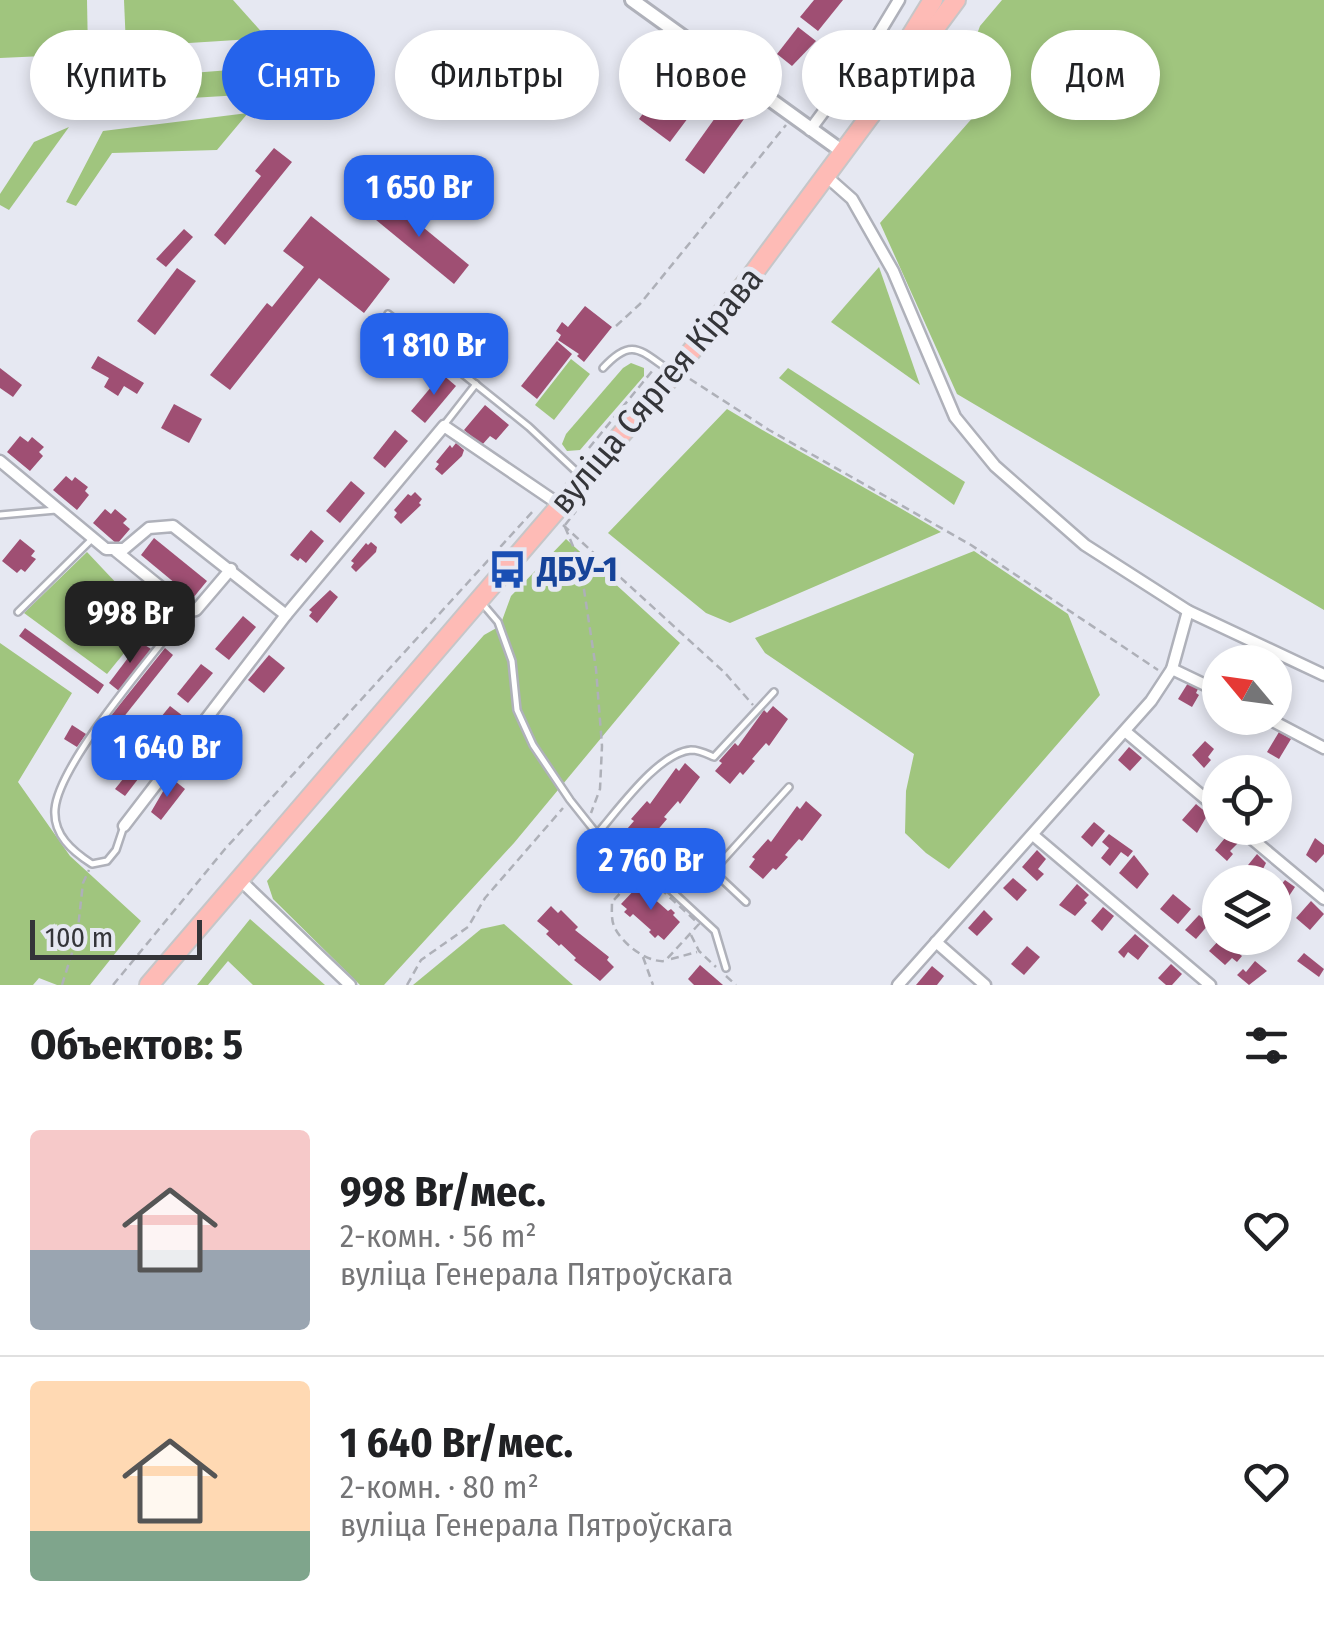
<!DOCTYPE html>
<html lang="ru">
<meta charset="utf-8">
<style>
body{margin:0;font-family:"Fira Sans Condensed",sans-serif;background:#f2f2f2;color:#202124;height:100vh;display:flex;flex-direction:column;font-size:38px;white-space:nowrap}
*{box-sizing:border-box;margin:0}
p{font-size:32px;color:#757577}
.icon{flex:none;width:55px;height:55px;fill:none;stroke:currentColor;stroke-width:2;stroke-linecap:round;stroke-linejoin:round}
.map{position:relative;height:985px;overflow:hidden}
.sheet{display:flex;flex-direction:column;background:#fff;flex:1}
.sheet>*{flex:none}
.hud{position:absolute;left:30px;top:30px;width:1265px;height:90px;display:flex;gap:20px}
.needle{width:65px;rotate:299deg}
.buttons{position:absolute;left:1202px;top:645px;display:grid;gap:20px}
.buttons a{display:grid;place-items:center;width:90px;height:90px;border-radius:50%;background:#fff;box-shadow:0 5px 15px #0003;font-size:50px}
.scale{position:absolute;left:30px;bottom:25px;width:172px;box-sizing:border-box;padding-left:10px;border:5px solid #343539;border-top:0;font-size:28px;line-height:35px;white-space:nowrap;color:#343539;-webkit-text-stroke:8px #e6e8f2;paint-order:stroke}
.price{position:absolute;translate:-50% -85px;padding:0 22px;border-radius:20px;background:#2563eb;color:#fff;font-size:32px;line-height:65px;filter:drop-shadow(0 2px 5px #0008)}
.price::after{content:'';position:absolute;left:50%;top:60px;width:30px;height:22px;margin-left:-15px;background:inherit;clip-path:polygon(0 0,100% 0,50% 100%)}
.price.active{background:#222;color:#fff}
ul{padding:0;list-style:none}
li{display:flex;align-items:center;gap:30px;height:250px;padding:0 30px}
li+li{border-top:2px solid #e0e0e0}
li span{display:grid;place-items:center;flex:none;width:280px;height:200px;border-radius:10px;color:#555}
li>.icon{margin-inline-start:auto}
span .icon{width:120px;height:120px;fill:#fffc;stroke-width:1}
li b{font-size:42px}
h2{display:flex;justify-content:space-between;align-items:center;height:120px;padding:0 30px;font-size:42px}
.chip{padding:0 35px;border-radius:45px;background:#fff;box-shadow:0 5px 15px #0003;font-size:35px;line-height:90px}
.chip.active{background:#2563eb;color:#fff}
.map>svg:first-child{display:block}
</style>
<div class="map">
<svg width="1324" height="985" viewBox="0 0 1324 985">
<rect width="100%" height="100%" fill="#e6e8f2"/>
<!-- green -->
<g fill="#a0c57e">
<path d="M 0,0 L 87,0 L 88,54 L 0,58 Z"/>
<path d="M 124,0 L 233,0 L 267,38 L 126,47 Z"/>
<path d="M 1002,0 L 1324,0 L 1324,610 L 957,394 L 880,223 L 975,115 L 954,96 L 980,26 Z"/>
<path d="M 230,70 L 241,95 L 124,102 L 128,78 Z"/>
<path d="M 248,113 L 217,150 L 112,153 L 76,206 L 66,202 L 103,131 Z"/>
<path d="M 69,127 L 9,210 L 0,205 L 0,194 L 34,142 Z"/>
<path d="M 879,267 L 920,385 L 831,322 Z"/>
<path d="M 571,359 L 590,374 L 554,420 L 535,405 Z"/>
<path d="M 631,363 L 644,368 L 644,376 L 580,450 L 567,451 L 562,444 L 566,434 L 623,368 Z"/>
<path d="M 788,368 L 965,482 L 954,505 L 779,378 Z"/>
<path d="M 727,409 C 798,452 871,490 941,532 L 730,623 L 706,613 L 608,533 Z"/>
<path d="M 566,539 L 680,643 L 514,843 L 384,985 L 360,985 L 273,899 L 267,881 L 484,635 L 500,626 L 511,596 Z"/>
<path d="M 974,551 L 1068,614 L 1100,695 L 949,869 L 926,853 L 905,833 L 906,791 L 914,754 L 765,653 L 755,638 Z"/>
<path d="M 87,552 L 151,620 L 107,674 L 24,613 Z"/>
<path d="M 0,643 L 72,693 L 18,782 L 70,856 L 141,921 L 90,985 L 57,985 L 39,978 L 33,985 L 0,985 Z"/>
<path d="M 250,919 L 325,985 L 253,985 L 228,961 L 208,985 L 197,985 Z"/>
<path d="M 504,924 L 573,985 L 413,985 L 481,929 Z"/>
</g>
<!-- building -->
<g fill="#9f4f73">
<path d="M 814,0 L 843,0 L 818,31 L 800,17 Z"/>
<path d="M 798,27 L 816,41 L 792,66 L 777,54 Z"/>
<path d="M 674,71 L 706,94 L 670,142 L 639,119 Z"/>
<path d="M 725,104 L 744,119 L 704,174 L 685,160 Z"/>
<path d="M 274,148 L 292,162 L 225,245 L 214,235 L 261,176 L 255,171 Z"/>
<path d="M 385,196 L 469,265 L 454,284 L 370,215 Z"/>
<path d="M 311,216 L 390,279 L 364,313 L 319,278 L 230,390 L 210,375 L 267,303 L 272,307 L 304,267 L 283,251 Z"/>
<path d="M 184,229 L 193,237 L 166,267 L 156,259 Z"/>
<path d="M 177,268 L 196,281 L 155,335 L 137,321 Z"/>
<path d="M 585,306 L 612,327 L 584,362 L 577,356 L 579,354 L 558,340 L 561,335 L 556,331 L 562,322 L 568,327 Z"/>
<path d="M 557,341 L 572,354 L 537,399 L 521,386 Z"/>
<path d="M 98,356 L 144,383 L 137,394 L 124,386 L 118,396 L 104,387 L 109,378 L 91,368 Z"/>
<path d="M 0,368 L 22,385 L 13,397 L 0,388 Z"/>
<path d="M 442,374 L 456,386 L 425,423 L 411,411 Z"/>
<path d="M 174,404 L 202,419 L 189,443 L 161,428 Z"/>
<path d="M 485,405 L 509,425 L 496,440 L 490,436 L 482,445 L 464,430 Z"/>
<path d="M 395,430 L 408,441 L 385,468 L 373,458 Z"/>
<path d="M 20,436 L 28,442 L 32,437 L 44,447 L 39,452 L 43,456 L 30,471 L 7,452 Z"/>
<path d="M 456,443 L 464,450 L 462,456 L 442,475 L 435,469 L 439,464 L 436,462 L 450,445 L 452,448 Z"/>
<path d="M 66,476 L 72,481 L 75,477 L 88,487 L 85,491 L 89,495 L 77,510 L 53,490 Z"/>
<path d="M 351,481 L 365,493 L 340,523 L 326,511 Z"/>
<path d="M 415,492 L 422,499 L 419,503 L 421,505 L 401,524 L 394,517 L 397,513 L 394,510 L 408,494 L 411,496 Z"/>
<path d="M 105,509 L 111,514 L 115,509 L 127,519 L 123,523 L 130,529 L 117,544 L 93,523 Z"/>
<path d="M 311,530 L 324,541 L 306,563 L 300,558 L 298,561 L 290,555 Z"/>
<path d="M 154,538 L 207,581 L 193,598 L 141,555 Z"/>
<path d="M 20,539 L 35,551 L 31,556 L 36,559 L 25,572 L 21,569 L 17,573 L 2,561 Z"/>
<path d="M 371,542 L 377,547 L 376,552 L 356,572 L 351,567 L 354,563 L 351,561 L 366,543 L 368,545 Z"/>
<path d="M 330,590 L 338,597 L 317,623 L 309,616 L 312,612 L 309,610 Z"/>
<path d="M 243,616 L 256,627 L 229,660 L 215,649 Z"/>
<path d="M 25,628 L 104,685 L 98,694 L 19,636 Z"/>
<path d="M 140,642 L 151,649 L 119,691 L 109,683 Z"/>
<path d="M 165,648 L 173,655 L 107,738 L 98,732 Z"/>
<path d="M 269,655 L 285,668 L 264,693 L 248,680 Z"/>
<path d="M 201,664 L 213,673 L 188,703 L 177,694 Z"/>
<path d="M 1188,683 L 1198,689 L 1196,693 L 1199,695 L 1192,707 L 1178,699 Z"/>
<path d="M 170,706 L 183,716 L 160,745 L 147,734 Z"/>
<path d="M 773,706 L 788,719 L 769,746 L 766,743 L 752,759 L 755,761 L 743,775 L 740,772 L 730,784 L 715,771 L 722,763 L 719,761 L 735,743 L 738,746 L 764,710 L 767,713 Z"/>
<path d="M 222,723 L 233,731 L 209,762 L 198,754 Z"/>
<path d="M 72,725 L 86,734 L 77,747 L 64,739 Z"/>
<path d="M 1279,732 L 1291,739 L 1279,759 L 1267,752 Z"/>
<path d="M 1205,741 L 1214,749 L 1208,757 L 1211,760 L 1204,768 L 1192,755 Z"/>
<path d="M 1129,747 L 1142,758 L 1130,771 L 1118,760 Z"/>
<path d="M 136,763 L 145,770 L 125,796 L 115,789 Z"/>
<path d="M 685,763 L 700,777 L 680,804 L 678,801 L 664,817 L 667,819 L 655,833 L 652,830 L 642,841 L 627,829 L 634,821 L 631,819 L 647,801 L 650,804 L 676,768 L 679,771 Z"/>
<path d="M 175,781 L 185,789 L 161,820 L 151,812 L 165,788 L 168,790 Z"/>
<path d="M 806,801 L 822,815 L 802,841 L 799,839 L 785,855 L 788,857 L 776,870 L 773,868 L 763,879 L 749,867 L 755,859 L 752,857 L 768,839 L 771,842 L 797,806 L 800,809 Z"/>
<path d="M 1196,804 L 1208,814 L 1197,833 L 1182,820 Z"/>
<path d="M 1094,822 L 1105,831 L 1092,847 L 1081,837 Z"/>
<path d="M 1230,832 L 1240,841 L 1230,851 L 1233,854 L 1227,861 L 1215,850 Z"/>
<path d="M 1109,834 L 1133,851 L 1128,857 L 1121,852 L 1110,866 L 1101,858 L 1109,848 L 1102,842 Z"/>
<path d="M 1315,838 L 1324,845 L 1324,854 L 1316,863 L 1306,855 Z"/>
<path d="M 1037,850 L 1046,859 L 1038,869 L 1044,874 L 1037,881 L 1022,867 Z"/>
<path d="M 1257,854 L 1266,863 L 1257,881 L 1244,870 Z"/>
<path d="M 1134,855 L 1149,874 L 1137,889 L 1119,873 Z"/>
<path d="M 1013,878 L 1027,890 L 1017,901 L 1003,888 Z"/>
<path d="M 1285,880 L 1295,887 L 1281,908 L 1275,903 L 1275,892 Z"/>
<path d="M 1077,884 L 1089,895 L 1084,900 L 1087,903 L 1075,916 L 1059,905 Z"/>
<path d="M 639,885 L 646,892 L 651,891 L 651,896 L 668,911 L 671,909 L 675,913 L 673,915 L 680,922 L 664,940 L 658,935 L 655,938 L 649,932 L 651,930 L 633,914 L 630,917 L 624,912 L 627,909 L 621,904 Z"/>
<path d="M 1173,894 L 1191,909 L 1178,924 L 1160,909 Z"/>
<path d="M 1311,901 L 1324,914 L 1310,930 L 1296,918 Z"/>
<path d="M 551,906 L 558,913 L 561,910 L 578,927 L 575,930 L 609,957 L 607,960 L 614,967 L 600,981 L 574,960 L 576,958 L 561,944 L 559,946 L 546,934 L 549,931 L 537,921 Z"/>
<path d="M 1103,907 L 1114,916 L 1102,931 L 1091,921 Z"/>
<path d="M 984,910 L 993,919 L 977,936 L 968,928 Z"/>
<path d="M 1199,915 L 1209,924 L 1196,939 L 1185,930 Z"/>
<path d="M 1135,934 L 1149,946 L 1138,960 L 1128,952 L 1124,958 L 1118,952 Z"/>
<path d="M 1221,938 L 1234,938 L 1242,945 L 1236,951 L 1242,956 L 1237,962 L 1232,958 L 1225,965 L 1209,951 Z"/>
<path d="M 1027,946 L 1040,957 L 1024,975 L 1011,964 Z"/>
<path d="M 1304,953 L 1324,969 L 1319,977 L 1297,961 Z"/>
<path d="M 1255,961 L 1267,971 L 1249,985 L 1237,975 L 1243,969 L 1246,972 Z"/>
<path d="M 1171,964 L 1182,974 L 1172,985 L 1166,985 L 1158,978 Z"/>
<path d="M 700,965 L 715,978 L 723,985 L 694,985 L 688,979 Z"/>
<path d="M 932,966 L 944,976 L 937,985 L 916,985 Z"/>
</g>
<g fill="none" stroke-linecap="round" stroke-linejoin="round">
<defs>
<g id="service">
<path d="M 388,314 L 529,427 L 581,476"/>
<path d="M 603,368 C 633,335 641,352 672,372"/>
<path d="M 444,425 L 476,384"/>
<path d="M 0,515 L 56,510"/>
<path d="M 481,602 L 498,622 L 512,661 L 517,710 L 533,745 L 570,800 L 597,834 L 649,870 L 715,931 L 726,968"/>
<path d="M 18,612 L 92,539"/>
<path d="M 124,826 L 116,850 L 107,861 L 92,864 C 72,851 53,835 55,809 C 59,762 156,652 188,610"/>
<path d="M 597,834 C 619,809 658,753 691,750 C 700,750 707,754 714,757 L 774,692"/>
<path d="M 649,870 L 679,840 L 713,871 L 789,787"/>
<path d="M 713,871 L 746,902"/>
</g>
<g id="minor">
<path d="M 810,130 L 867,53 L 899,0"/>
<path d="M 826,176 L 852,199 L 893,271 L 955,417 L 995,466 L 1085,545 L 1188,611 L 1324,675"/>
<path d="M 0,461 L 106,549 L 124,549 L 149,528 L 173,526 L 286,615"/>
<path d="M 116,551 L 190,611 L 196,610 L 231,569"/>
<path d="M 1172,669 L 1220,692"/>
<path d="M 1267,718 L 1324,748"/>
<path d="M 1126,732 L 1220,811"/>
<path d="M 124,826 L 286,615 L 444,426 L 560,505"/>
<path d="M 1239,828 L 1324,899"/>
<path d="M 1033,835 L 1210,985"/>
<path d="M 239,879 L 350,985"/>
<path d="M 936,942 L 985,985"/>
<path d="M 898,985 L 1151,701 L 1172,669 L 1188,611"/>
</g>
<path id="tertiary" d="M 632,0 L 843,152"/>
<g id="primary">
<path d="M 877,91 L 933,0"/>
<path d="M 149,985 L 674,373 L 752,275 L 956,0"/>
</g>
</defs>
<!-- service casing -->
<use href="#service" stroke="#afb1ba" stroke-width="10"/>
<!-- minor casing -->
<use href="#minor" stroke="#afb1ba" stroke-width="15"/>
<!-- tertiary casing -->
<use href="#tertiary" stroke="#afb1ba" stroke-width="18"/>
<!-- primary casing -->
<use href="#primary" stroke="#c6c6c8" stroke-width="22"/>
<!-- path -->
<g stroke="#aeb0b8" stroke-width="2.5" stroke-dasharray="8 5" stroke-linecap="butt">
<path d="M 616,326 L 640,304 L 786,125"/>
<path d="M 690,379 L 769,430 L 971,545 L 1158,670"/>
<path d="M 589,448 L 653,370"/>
<path d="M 563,525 L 725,673 L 753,705"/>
<path d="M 565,525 L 576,511"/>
<path d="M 565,527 L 580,563 L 596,669 L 602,746 L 600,789 L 591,813"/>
<path d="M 641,871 L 699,924 L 665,961 C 647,963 621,943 614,926 C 611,919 612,909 612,902 Z"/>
<path d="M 691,935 L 699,951 L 716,967"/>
<path d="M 643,957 L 653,985"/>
<path d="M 671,959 L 697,952"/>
<path d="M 726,976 L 736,985"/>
<path d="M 62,985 L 77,937 L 83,883 L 89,870"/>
<path d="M 113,985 L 225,849 L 534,510"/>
<path d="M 407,985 L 421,960 L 468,927 L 485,898 L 563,808"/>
</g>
<!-- service -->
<use href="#service" stroke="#fff" stroke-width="5"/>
<!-- minor -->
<use href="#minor" stroke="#fff" stroke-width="10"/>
<!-- tertiary -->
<use href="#tertiary" stroke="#fff" stroke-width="12"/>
<!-- primary -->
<use href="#primary" stroke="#febbb6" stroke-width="18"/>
</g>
<!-- icons -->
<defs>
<symbol id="bus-bare" viewBox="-9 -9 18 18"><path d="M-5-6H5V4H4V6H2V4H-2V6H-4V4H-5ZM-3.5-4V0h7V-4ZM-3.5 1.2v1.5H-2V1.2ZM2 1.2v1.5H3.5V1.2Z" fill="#1a4fb4" stroke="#e6e8f2" stroke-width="2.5" paint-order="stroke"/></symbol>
</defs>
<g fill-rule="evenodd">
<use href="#bus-bare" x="480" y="542" width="55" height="55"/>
</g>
<g text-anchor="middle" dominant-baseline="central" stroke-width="10" stroke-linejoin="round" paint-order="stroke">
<!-- street labels -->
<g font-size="35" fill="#343539" stroke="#e6e8f2">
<text transform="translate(656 390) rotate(-50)">вуліца Сяргея Кірава</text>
</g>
<!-- transit labels -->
<g font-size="35" font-weight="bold" fill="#164399" stroke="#e6e8f2" text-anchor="start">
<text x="537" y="569">ДБУ-1</text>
</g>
</g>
</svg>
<div class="buttons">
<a><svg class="needle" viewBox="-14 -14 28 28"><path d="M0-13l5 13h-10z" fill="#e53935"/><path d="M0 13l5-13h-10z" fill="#757577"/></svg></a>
<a><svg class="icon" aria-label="locate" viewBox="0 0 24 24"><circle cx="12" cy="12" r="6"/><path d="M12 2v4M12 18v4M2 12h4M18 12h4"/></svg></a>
<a><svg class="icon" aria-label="layers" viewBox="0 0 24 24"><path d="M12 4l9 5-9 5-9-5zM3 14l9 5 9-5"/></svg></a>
</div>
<div class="scale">100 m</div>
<b class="price" style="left:419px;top:240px">1 650 Br</b>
<b class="price" style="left:434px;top:398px">1 810 Br</b>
<b class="price active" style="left:130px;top:666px">998 Br</b>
<b class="price" style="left:167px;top:800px">1 640 Br</b>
<b class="price" style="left:651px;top:913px">2 760 Br</b>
<div class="hud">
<a class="chip">Купить</a>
<a class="chip active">Снять</a>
<a class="chip">Фильтры</a>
<a class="chip">Новое</a>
<a class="chip">Квартира</a>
<a class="chip">Дом</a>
</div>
</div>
<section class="sheet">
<h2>Объектов: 5<svg class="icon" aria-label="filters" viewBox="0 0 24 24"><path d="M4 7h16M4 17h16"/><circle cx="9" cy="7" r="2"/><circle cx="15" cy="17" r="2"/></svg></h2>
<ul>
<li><span style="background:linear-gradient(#f6c9c9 60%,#9aa5b1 0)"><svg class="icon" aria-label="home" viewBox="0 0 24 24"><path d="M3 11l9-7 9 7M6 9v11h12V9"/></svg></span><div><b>998 Br/мес.</b><p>2-комн. · 56 m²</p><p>вуліца Генерала Пятроўскага</p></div><svg class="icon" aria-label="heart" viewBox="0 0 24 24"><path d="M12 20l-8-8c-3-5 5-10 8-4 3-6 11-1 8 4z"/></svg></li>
<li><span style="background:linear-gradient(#ffd9b3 75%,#7fa58c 0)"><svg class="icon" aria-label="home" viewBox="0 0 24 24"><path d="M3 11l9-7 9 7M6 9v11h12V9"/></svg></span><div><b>1 640 Br/мес.</b><p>2-комн. · 80 m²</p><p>вуліца Генерала Пятроўскага</p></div><svg class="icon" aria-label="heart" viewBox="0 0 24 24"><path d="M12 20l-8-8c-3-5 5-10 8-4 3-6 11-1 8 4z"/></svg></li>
</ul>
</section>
